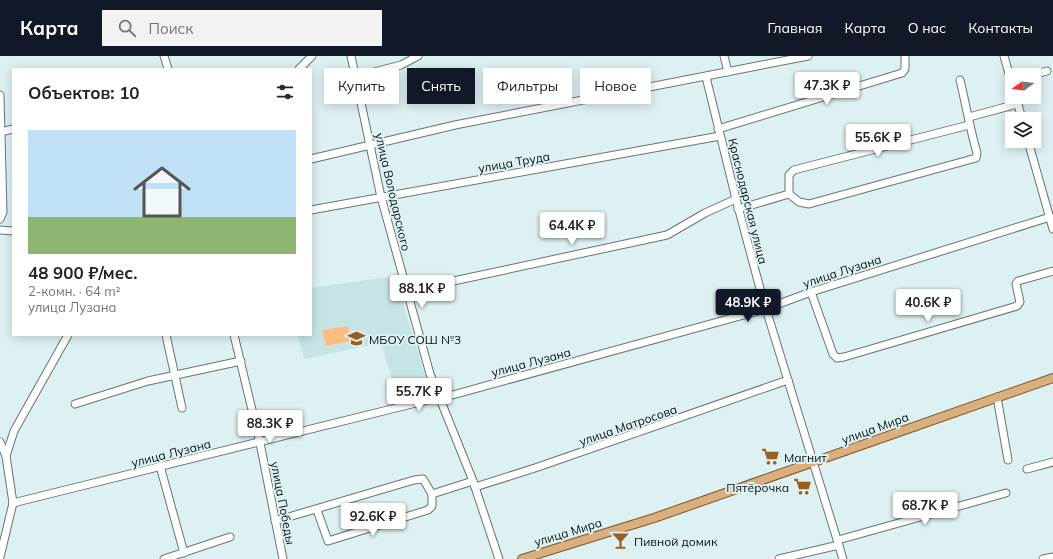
<!DOCTYPE html>
<html lang="ru">
<meta charset="utf-8">
<style>
body{margin:0;font-family:Mulish,sans-serif;background:#f2f2f2;color:#222;height:100vh;display:flex;flex-direction:column;font-size:15px;white-space:nowrap}
*{box-sizing:border-box;margin:0}
p{font-size:13px;color:#767676}
.icon{flex:none;width:22px;height:22px;fill:none;stroke:currentColor;stroke-width:2;stroke-linecap:round;stroke-linejoin:round}
.map{position:relative;flex:1;overflow:hidden}
.drawer{position:absolute;left:12px;top:12px;width:300px;height:268px;display:flex;flex-direction:column;background:#fff;border-radius:0px;box-shadow:0 2px 10px #0003}
.drawer>*{flex:none}
.banner{position:absolute;left:324px;top:12px;width:380px;height:36px;display:flex;gap:8px}
.needle{width:26px;rotate:255deg}
.buttons{position:absolute;left:1005px;top:12px;display:grid;gap:8px}
.buttons a{display:grid;place-items:center;width:36px;height:36px;border-radius:0px;background:#fff;box-shadow:0 2px 10px #0003;font-size:20px}
.price{position:absolute;translate:-50% -34px;padding:0 9px;border-radius:4px;background:#fff;color:#222;font-size:13px;line-height:26px;filter:drop-shadow(0 1px 2px #0008)}
.price::after{content:'';position:absolute;left:50%;top:24px;width:12px;height:9px;margin-left:-6px;background:inherit;clip-path:polygon(0 0,100% 0,50% 100%)}
.price.active{background:#111827;color:#fff}
ul{padding:0;list-style:none}
li{display:grid;align-content:center;gap:8px;height:212px;padding:0 16px}
li span{display:grid;place-items:center;height:124px;border-radius:0px;color:#555}
li>.icon{margin-inline-start:auto}
span .icon{width:72px;height:72px;fill:#fffc;stroke-width:1}
li b{font-size:17px}
h2{display:flex;justify-content:space-between;align-items:center;height:48px;padding:0 16px;font-size:17px}
.pill{padding:0 14px;border-radius:0px;background:#fff;box-shadow:0 2px 10px #0003;font-size:14px;line-height:36px}
.pill.active{background:#111827;color:#fff}
header{display:flex;align-items:center;gap:24px;box-sizing:border-box;height:56px;padding:0 20px;background:#111827;color:#fff}
header strong{font-size:19px}
nav{display:flex;gap:22px;margin-inline-start:auto;font-size:14px}
.search{width:280px;height:36px;background:#f2f2f2;display:flex;align-items:center;gap:10px;box-sizing:border-box;padding:0 14px;border-radius:0px;color:#767676;font-size:15px}
.map>svg:first-child{display:block}
</style>
<header>
<strong>Карта</strong>
<div class="search"><svg class="icon" aria-label="search" viewBox="0 0 24 24"><circle cx="10" cy="10" r="6"/><path d="M15 15l6 6"/></svg>Поиск</div>
<nav><a>Главная</a><a>Карта</a><a>О нас</a><a>Контакты</a></nav>
</header>
<div class="map">
<svg width="1053" height="503" viewBox="0 0 1053 503">
<rect width="100%" height="100%" fill="#ddf1f2"/>
<!-- built -->
<path fill="#c7e4e4" d="M 395,220 L 429,334 L 398,343 L 381,287 L 304,303 L 298,279 L 311,279 L 311,232 Z"/>
<!-- green -->
<path fill="#fdbd80" d="M 348,270 L 350,285 L 326,290 L 322,274 Z"/>
<g fill="none" stroke-linecap="round" stroke-linejoin="round">
<defs>
<g id="minor">
<path d="M 164,0 L 168,13"/>
<path d="M 351,0 L 381,141 L 430,318 L 473,425 L 499,503"/>
<path d="M 724,0 L 728,16"/>
<path d="M 1004,0 L 1012,28"/>
<path d="M 299,13 L 312,0"/>
<path d="M 1032,19 L 1047,15"/>
<path d="M 355,21 L 401,9 L 418,0"/>
<path d="M 706,21 L 736,143 L 762,240 L 843,503"/>
<path d="M 0,39 L 3,156 L 0,163"/>
<path d="M 1016,41 L 1022,63"/>
<path d="M 969,61 L 1017,48"/>
<path d="M 718,73 L 902,17 L 905,13 L 905,0"/>
<path d="M 0,76 L 13,73"/>
<path d="M 1028,85 L 1053,173"/>
<path d="M 311,103 L 455,69 L 808,0"/>
<path d="M 789,138 L 799,146 L 809,148 L 976,102 L 977,97 C 970,73 966,49 960,24"/>
<path d="M 789,138 L 789,119 L 794,114 L 969,69"/>
<path d="M 738,153 L 789,138"/>
<path d="M 311,154 L 720,80"/>
<path d="M 0,174 L 13,175"/>
<path d="M 407,235 L 667,179 L 705,157 L 736,143"/>
<path d="M 811,236 L 833,298 L 837,302 L 844,301 L 1017,250 L 1020,246 L 1016,228 L 1018,225 L 1053,215"/>
<path d="M 166,279 L 182,352"/>
<path d="M 234,279 L 260,387 L 283,503"/>
<path d="M 997,341 L 1008,404"/>
<path d="M 75,348 L 148,325 L 241,305"/>
<path d="M 0,386 L 6,400 L 13,447 L 0,501"/>
<path d="M 6,400 L 14,375 L 68,279"/>
<path d="M 160,410 L 184,497"/>
<path d="M 1027,413 L 1053,406"/>
<path d="M 475,431 L 535,412 L 788,324"/>
<path d="M 13,447 L 432,343 L 438,343 L 765,253 L 811,236 L 1050,161"/>
<path d="M 317,454 L 328,485 L 428,454 L 432,450 L 432,438"/>
<path d="M 275,465 L 414,424 L 423,423 L 432,438 L 473,425"/>
<path d="M 838,484 L 1006,437"/>
<path d="M 164,503 L 230,481"/>
<path d="M 779,503 L 839,489"/>
<path d="M 1043,503 L 1053,501"/>
</g>
<path id="major" d="M 522,503 L 654,462 L 1053,322"/>
</defs>
<!-- minor casing -->
<use href="#minor" stroke="#647676" stroke-width="9"/>
<!-- major casing -->
<use href="#major" stroke="#815522" stroke-width="10"/>
<!-- minor -->
<use href="#minor" stroke="#fff" stroke-width="7"/>
<!-- major -->
<use href="#major" stroke="#d9af80" stroke-width="8"/>
</g>
<!-- icons -->
<defs>
<symbol id="school-bare" viewBox="-9 -9 18 18"><path d="M0-5L7-2L0 1L-7-2ZM-4 1L0 2.5L4 1V4Q0 6-4 4Z" fill="#995f1e" stroke="#ddf1f2" stroke-width="2.5" paint-order="stroke"/></symbol>
<symbol id="supermarket-bare" viewBox="-9 -9 18 18"><path d="M-6-5.5h2.5l.6 2H6L4.5 2H-2.5L-4.4-4H-6ZM-1.5 3.2a1.3 1.3 0 1 0 .1 0ZM3 3.2a1.3 1.3 0 1 0 .1 0Z" fill="#995f1e" stroke="#ddf1f2" stroke-width="2.5" paint-order="stroke"/></symbol>
<symbol id="bar-bare" viewBox="-9 -9 18 18"><path d="M-6-5H6L.8 .8V4.5H3.5V6h-7V4.5H-.8V.8Z" fill="#995f1e" stroke="#ddf1f2" stroke-width="2.5" paint-order="stroke"/></symbol>
</defs>
<g fill-rule="evenodd">
<use href="#school-bare" x="344" y="270" width="25" height="25"/>
<use href="#supermarket-bare" x="758" y="388" width="25" height="25"/>
<use href="#supermarket-bare" x="790" y="418" width="25" height="25"/>
<use href="#bar-bare" x="608" y="472" width="25" height="25"/>
</g>
<g text-anchor="middle" dominant-baseline="central" stroke-width="4" stroke-linejoin="round" paint-order="stroke">
<!-- street labels -->
<g font-size="12" fill="#0b1212" stroke="#ddf1f2">
<text transform="translate(514 106) rotate(-10)">улица Труда</text>
<text transform="translate(393 136) rotate(77)">улица Володарского</text>
<text transform="translate(748 145) rotate(76)">Краснодарская улица</text>
<text transform="translate(842 215) rotate(-18)">улица Лузана</text>
<text transform="translate(531 306) rotate(-15)">улица Лузана</text>
<text transform="translate(628 369) rotate(-19)">улица Матросова</text>
<text transform="translate(875 372) rotate(-20)">улица Мира</text>
<text transform="translate(171 397) rotate(-14)">улица Лузана</text>
<text transform="translate(283 447) rotate(79)">улица Победы</text>
<text transform="translate(568 476) rotate(-17)">улица Мира</text>
</g>
<!-- poi labels -->
<g font-size="12" fill="#0b1212" stroke="#ddf1f2" text-anchor="start">
<text x="369" y="283">МБОУ СОШ №3</text>
<text x="784" y="401">Магнит</text>
<text x="789" y="431" text-anchor="end">Пятёрочка</text>
<text x="634" y="485">Пивной домик</text>
</g>
</g>
</svg>
<div class="buttons">
<a><svg class="needle" viewBox="-14 -14 28 28"><path d="M0-13l5 13h-10z" fill="#e53935"/><path d="M0 13l5-13h-10z" fill="#767676"/></svg></a>
<a><svg class="icon" aria-label="layers" viewBox="0 0 24 24"><path d="M12 4l9 5-9 5-9-5zM3 14l9 5 9-5"/></svg></a>
</div>
<b class="price" style="left:827px;top:50px">47.3K ₽</b>
<b class="price" style="left:878px;top:102px">55.6K ₽</b>
<b class="price" style="left:572px;top:190px">64.4K ₽</b>
<b class="price" style="left:422px;top:253px">88.1K ₽</b>
<b class="price active" style="left:748px;top:267px">48.9K ₽</b>
<b class="price" style="left:928px;top:267px">40.6K ₽</b>
<b class="price" style="left:419px;top:356px">55.7K ₽</b>
<b class="price" style="left:270px;top:388px">88.3K ₽</b>
<b class="price" style="left:925px;top:470px">68.7K ₽</b>
<b class="price" style="left:373px;top:481px">92.6K ₽</b>
<div class="banner">
<a class="pill">Купить</a>
<a class="pill active">Снять</a>
<a class="pill">Фильтры</a>
<a class="pill">Новое</a>
</div>
<section class="drawer">
<h2>Объектов: 10<svg class="icon" aria-label="filters" viewBox="0 0 24 24"><path d="M4 7h16M4 17h16"/><circle cx="9" cy="7" r="2"/><circle cx="15" cy="17" r="2"/></svg></h2>
<ul>
<li><span style="background:linear-gradient(#bfe0f5 70%,#8fb573 0)"><svg class="icon" aria-label="home" viewBox="0 0 24 24"><path d="M3 11l9-7 9 7M6 9v11h12V9"/></svg></span><div><b>48 900 ₽/мес.</b><p>2-комн. · 64 m²</p><p>улица Лузана</p></div></li>
</ul>
</section>
</div>
